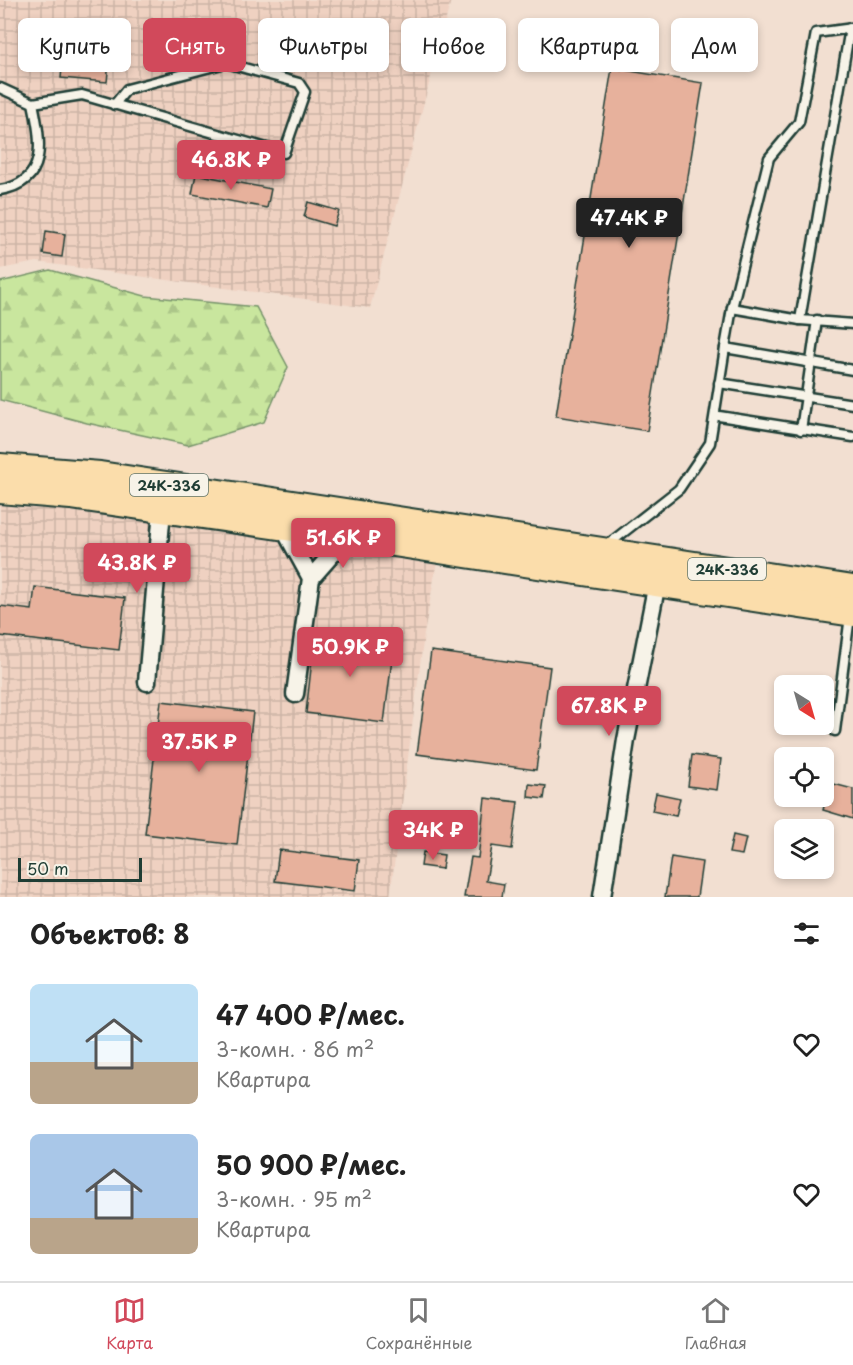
<!DOCTYPE html>
<html lang="ru">
<meta charset="utf-8">
<style>
body{margin:0;font-family:"Playpen Sans",sans-serif;background:#f2f2f2;color:#222;height:100vh;display:flex;flex-direction:column;font-size:22px;white-space:nowrap}
*{box-sizing:border-box;margin:0}
p{font-size:20px;color:#767676}
.icon{flex:none;width:33px;height:33px;fill:none;stroke:currentColor;stroke-width:2;stroke-linecap:round;stroke-linejoin:round}
.map{position:relative;height:897px;overflow:hidden}
.side{display:flex;flex-direction:column;background:#fff;flex:1}
.side>*{flex:none}
.banner{position:absolute;left:18px;top:18px;width:818px;height:54px;display:flex;gap:12px}
.needle{width:39px;rotate:143deg}
.buttons{position:absolute;left:774px;top:675px;display:grid;gap:12px}
.buttons a{display:grid;place-items:center;width:60px;height:60px;border-radius:9px;background:#fff;box-shadow:0 3px 9px #0003;font-size:30px}
.scale{position:absolute;left:18px;bottom:15px;width:124px;box-sizing:border-box;padding-left:6px;border:3px solid #1f3d34;border-top:0;font-size:16px;line-height:21px;white-space:nowrap;color:#1f3d34;-webkit-text-stroke:4px #f7f3e8;paint-order:stroke}
.price{position:absolute;translate:-50% -51px;padding:0 14px;border-radius:6px;background:#d1495b;color:#fff;font-size:20px;line-height:39px;filter:drop-shadow(0 2px 3px #0008)}
.price::after{content:'';position:absolute;left:50%;top:36px;width:18px;height:14px;margin-left:-9px;background:inherit;clip-path:polygon(0 0,100% 0,50% 100%)}
.price.active{background:#222;color:#fff}
ul{padding:0;list-style:none}
li{display:flex;align-items:center;gap:18px;height:150px;padding:0 30px}
li span{display:grid;place-items:center;flex:none;width:168px;height:120px;border-radius:9px;color:#555}
li>.icon{margin-inline-start:auto}
span .icon{width:72px;height:72px;fill:#fffc;stroke-width:1}
li b{font-size:26px}
h2{display:flex;justify-content:space-between;align-items:center;height:72px;padding:0 30px;font-size:26px}
.pill{padding:0 21px;border-radius:9px;background:#fff;box-shadow:0 3px 9px #0003;font-size:21px;line-height:54px}
.pill.active{background:#d1495b;color:#fff}
.menu{display:flex;justify-content:space-around;align-items:center;height:84px;border-top:2px solid #e0e0e0;background:#fff;font-size:16px;color:#767676}
.menu a{display:grid;justify-items:center;gap:3px}
.menu .active{color:#d1495b}
.map>svg:first-child{display:block}
</style>
<div class="map">
<svg width="853" height="897" viewBox="0 0 853 897">
<defs>
<pattern id="industrial-grid" width="8" height="8" patternUnits="userSpaceOnUse" patternTransform="scale(1.5)"><rect width="8" height="8" fill="#efd1c1"/><path d="M0 4h8M4 0v8" fill="none" stroke="#ccb4a6"/></pattern>
<pattern id="forest-firs" width="22" height="20" patternUnits="userSpaceOnUse" patternTransform="scale(1.5)"><rect width="22" height="20" fill="#c9e69e"/><path d="M5 1l3.5 6h-7zM16 11l3.5 6h-7z" fill="#acc689"/></pattern>
</defs>
<rect width="100%" height="100%" fill="#f2dfd1"/>
<filter id="ink" filterUnits="userSpaceOnUse"><feTurbulence type="fractalNoise" baseFrequency=".0167" numOctaves="2"/><feDisplacementMap in="SourceGraphic" scale="12" xChannelSelector="R" yChannelSelector="G"/><feConvolveMatrix kernelMatrix="1 2 1 2 8 2 1 2 1" color-interpolation-filters="sRGB"/></filter>
<g filter="url(#ink)">
<!-- industrial -->
<g fill="url(#industrial-grid)">
<path d="M 0,0 L 451,0 L 370,308 L 37,262 L 0,269 Z"/>
<path d="M 0,501 L 105,509 L 437,562 L 424,634 L 390,897 L 0,897 Z"/>
</g>
<!-- forest -->
<path fill="url(#forest-firs)" stroke="#749269" stroke-width="1.5" d="M 50,270 L 145,296 L 256,307 L 288,367 L 264,422 L 188,445 L 87,423 L 0,400 L 0,282 Z"/>
<!-- building -->
<g fill="#e7b19c" stroke="#1f3d34" stroke-width="1.5">
<path d="M 63,58 L 109,62 L 107,82 L 61,78 Z"/>
<path d="M 612,68 L 703,83 L 647,431 L 556,416 Z"/>
<path d="M 196,174 L 271,189 L 267,208 L 192,194 Z"/>
<path d="M 308,202 L 339,211 L 334,226 L 304,217 Z"/>
<path d="M 46,231 L 65,234 L 62,257 L 43,254 Z"/>
<path d="M 35,587 L 125,598 L 119,650 L 0,636 L 0,606 L 32,610 Z"/>
<path d="M 315,633 L 394,643 L 384,723 L 306,713 Z"/>
<path d="M 431,651 L 550,667 L 536,770 L 417,754 Z"/>
<path d="M 161,701 L 253,712 L 237,845 L 145,834 Z"/>
<path d="M 692,755 L 721,759 L 717,790 L 688,786 Z"/>
<path d="M 830,783 L 853,789 L 853,819 L 823,810 Z"/>
<path d="M 529,784 L 546,786 L 544,799 L 528,797 Z"/>
<path d="M 656,793 L 680,798 L 676,816 L 652,811 Z"/>
<path d="M 485,798 L 518,802 L 512,849 L 492,846 L 486,881 L 504,884 L 502,897 L 464,897 L 471,857 L 478,858 Z"/>
<path d="M 733,835 L 746,838 L 742,855 L 729,853 Z"/>
<path d="M 279,850 L 359,860 L 355,891 L 275,881 Z"/>
<path d="M 423,852 L 444,855 L 442,869 L 421,866 Z"/>
<path d="M 671,857 L 702,862 L 697,897 L 665,897 Z"/>
</g>
<g fill="none" stroke-linecap="round" stroke-linejoin="round">
<defs>
<g id="service">
<path d="M 0,88 L 33,103 C 41,141 49,182 0,190"/>
<path d="M 33,103 L 82,95 L 284,153 L 305,92 L 299,83 L 226,63 L 127,89 L 114,105"/>
<path d="M 732,308 L 769,158 L 799,122 L 816,33 L 853,28"/>
<path d="M 800,320 L 850,28"/>
<path d="M 725,348 L 732,308 L 800,320 L 853,324"/>
<path d="M 719,383 L 853,404"/>
<path d="M 719,416 L 853,437"/>
<path d="M 801,430 L 817,320"/>
<path d="M 606,546 L 679,489 L 710,443 L 725,348 L 853,370"/>
<path d="M 835,731 L 850,616"/>
</g>
<g id="minor">
<path d="M 283,527 L 311,578 L 295,694"/>
<path d="M 311,578 L 348,536"/>
<path d="M 147,682 L 162,510"/>
<path d="M 602,897 L 626,740 L 657,583"/>
</g>
<g id="primary">
<path d="M 0,467 L 100,475 L 853,589"/>
<path d="M 0,490 L 71,496 L 348,536 L 853,613"/>
</g>
</defs>
<!-- service casing -->
<use href="#service" stroke="#1f3d34" stroke-width="13"/>
<!-- minor casing -->
<use href="#minor" stroke="#1f3d34" stroke-width="21"/>
<!-- primary casing -->
<use href="#primary" stroke="#1f3d34" stroke-width="30"/>
<!-- service -->
<use href="#service" stroke="#f7f3e8" stroke-width="8"/>
<!-- minor -->
<use href="#minor" stroke="#f7f3e8" stroke-width="16"/>
<!-- primary -->
<use href="#primary" stroke="#fbddab" stroke-width="26"/>
</g>
</g>
<g text-anchor="middle" dominant-baseline="central" stroke-width="4.5" stroke-linejoin="round" paint-order="stroke">
<!-- shield labels -->
<g fill="#f7f3e8" stroke="#60746a" stroke-width="1.5">
<rect x="130" y="474" width="78" height="22" rx="4.5"/>
<rect x="688" y="558" width="78" height="22" rx="4.5"/>
</g>
<g font-size="14" font-weight="bold" fill="#1f3d34">
<text x="169" y="485">24К-336</text>
<text x="727" y="569">24К-336</text>
</g>
</g>
</svg>
<div class="buttons">
<a><svg class="needle" viewBox="-14 -14 28 28"><path d="M0-13l5 13h-10z" fill="#e53935"/><path d="M0 13l5-13h-10z" fill="#767676"/></svg></a>
<a><svg class="icon" aria-label="locate" viewBox="0 0 24 24"><circle cx="12" cy="12" r="6"/><path d="M12 2v4M12 18v4M2 12h4M18 12h4"/></svg></a>
<a><svg class="icon" aria-label="layers" viewBox="0 0 24 24"><path d="M12 4l9 5-9 5-9-5zM3 14l9 5 9-5"/></svg></a>
</div>
<div class="scale">50 m</div>
<b class="price" style="left:231px;top:191px">46.8K ₽</b>
<b class="price active" style="left:629px;top:249px">47.4K ₽</b>
<b class="price" style="left:343px;top:569px">51.6K ₽</b>
<b class="price" style="left:137px;top:594px">43.8K ₽</b>
<b class="price" style="left:350px;top:678px">50.9K ₽</b>
<b class="price" style="left:609px;top:737px">67.8K ₽</b>
<b class="price" style="left:199px;top:773px">37.5K ₽</b>
<b class="price" style="left:433px;top:861px">34K ₽</b>
<div class="banner">
<a class="pill">Купить</a>
<a class="pill active">Снять</a>
<a class="pill">Фильтры</a>
<a class="pill">Новое</a>
<a class="pill">Квартира</a>
<a class="pill">Дом</a>
</div>
</div>
<section class="side">
<h2>Объектов: 8<svg class="icon" aria-label="filters" viewBox="0 0 24 24"><path d="M4 7h16M4 17h16"/><circle cx="9" cy="7" r="2"/><circle cx="15" cy="17" r="2"/></svg></h2>
<ul>
<li><span style="background:linear-gradient(#bfe0f5 65%,#b9a48a 0)"><svg class="icon" aria-label="home" viewBox="0 0 24 24"><path d="M3 11l9-7 9 7M6 9v11h12V9"/></svg></span><div><b>47 400 ₽/мес.</b><p>3-комн. · 86 m²</p><p>Квартира</p></div><svg class="icon" aria-label="heart" viewBox="0 0 24 24"><path d="M12 20l-8-8c-3-5 5-10 8-4 3-6 11-1 8 4z"/></svg></li>
<li><span style="background:linear-gradient(#a9c7e8 70%,#b9a48a 0)"><svg class="icon" aria-label="home" viewBox="0 0 24 24"><path d="M3 11l9-7 9 7M6 9v11h12V9"/></svg></span><div><b>50 900 ₽/мес.</b><p>3-комн. · 95 m²</p><p>Квартира</p></div><svg class="icon" aria-label="heart" viewBox="0 0 24 24"><path d="M12 20l-8-8c-3-5 5-10 8-4 3-6 11-1 8 4z"/></svg></li>
</ul>
</section>
<nav class="menu">
<a class="active"><svg class="icon" aria-label="map" viewBox="0 0 24 24"><path d="M3 6l6-2 6 2 6-2v14l-6 2-6-2-6 2zM9 4v14M15 6v14"/></svg>Карта</a>
<a><svg class="icon" aria-label="saved" viewBox="0 0 24 24"><path d="M7 4h10v16l-5-4-5 4z"/></svg>Сохранённые</a>
<a><svg class="icon" aria-label="home" viewBox="0 0 24 24"><path d="M3 11l9-7 9 7M6 9v11h12V9"/></svg>Главная</a>
</nav>
